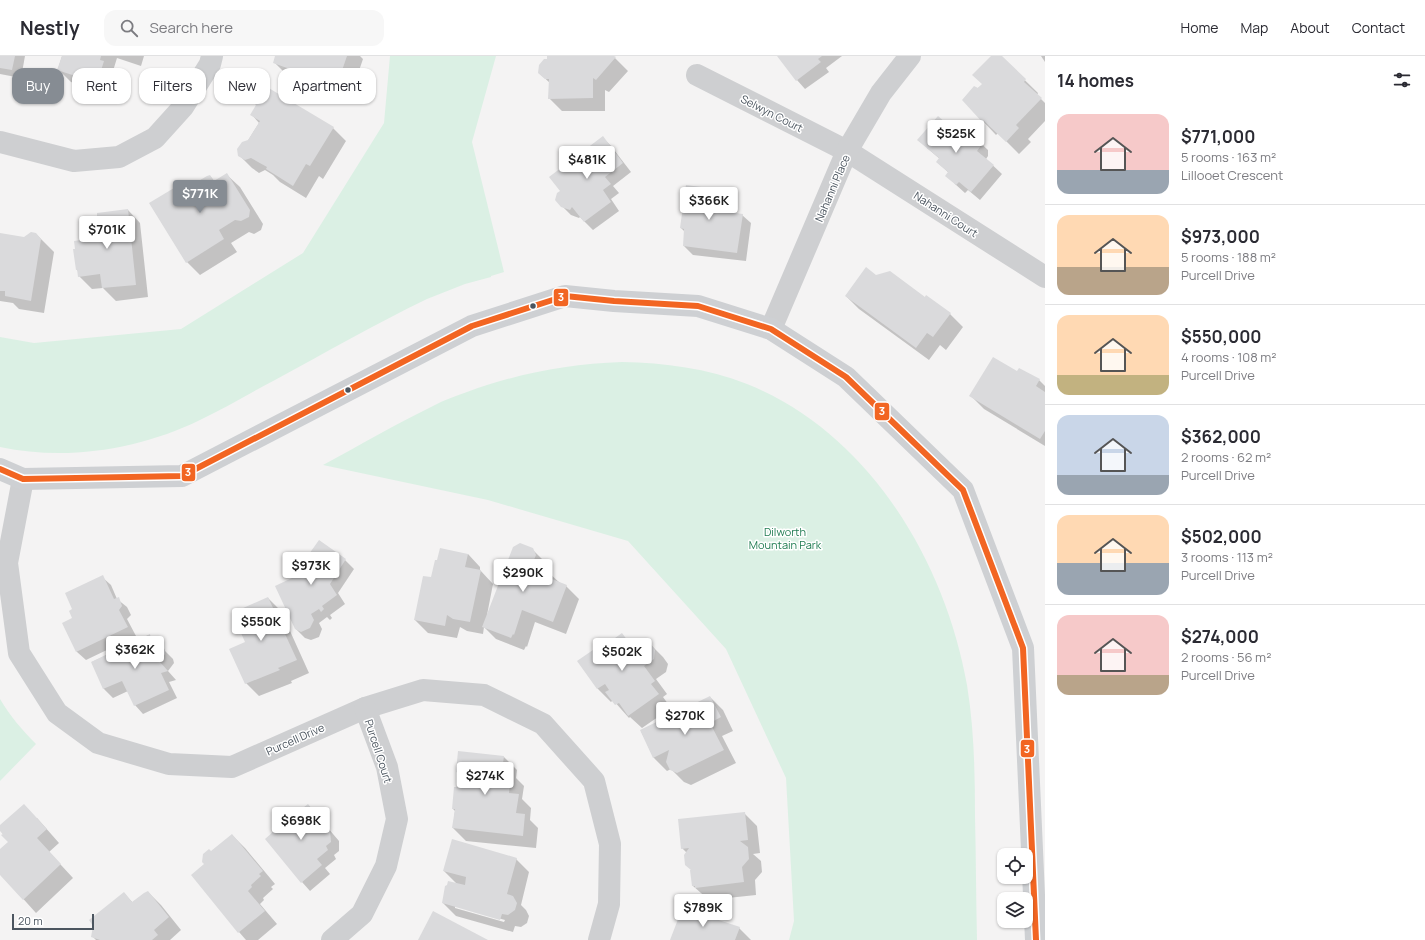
<!DOCTYPE html>
<meta charset="utf-8">
<style>
body{margin:0;font-family:Manrope,sans-serif;background:#f7f7f7;color:#2b2b33;height:100vh;display:flex;flex-direction:column;font-size:15px;white-space:nowrap}
*{box-sizing:border-box;margin:0}
p{font-size:13px;color:#7c7c81}
.icon{flex:none;width:22px;height:22px;fill:none;stroke:currentColor;stroke-width:2;stroke-linecap:round;stroke-linejoin:round}
.map{position:relative;flex:1;overflow:hidden}
.drawer{display:flex;flex-direction:column;background:#fff;width:380px}
.drawer>*{flex:none}
.top-card{position:absolute;left:12px;top:12px;width:380px;height:36px;display:flex;gap:8px}
.fabs{position:absolute;left:997px;top:792px;display:grid;gap:8px}
.fabs a{display:grid;place-items:center;width:36px;height:36px;border-radius:8px;background:#fff;box-shadow:0 1px 3px #0004;font-size:20px}
.scale{position:absolute;left:12px;bottom:10px;width:82px;box-sizing:border-box;padding-left:4px;border:2px solid #4b555f;border-top:0;font-size:11px;line-height:14px;white-space:nowrap;color:#4b555f;-webkit-text-stroke:3px #fff;paint-order:stroke}
.price{position:absolute;translate:-50% -34px;padding:0 9px;border-radius:4px;background:#fff;color:#222;font-size:13px;line-height:26px;filter:drop-shadow(0 1px 2px #0008)}
.price::after{content:'';position:absolute;left:50%;top:24px;width:12px;height:9px;margin-left:-6px;background:inherit;clip-path:polygon(0 0,100% 0,50% 100%)}
.price.on{background:#868c93;color:#fff}
ul{padding:0;list-style:none}
li{display:flex;align-items:center;gap:12px;height:100px;padding:0 12px}
li+li{border-top:1px solid #e1e1e2}
li span{display:grid;place-items:center;flex:none;width:112px;height:80px;border-radius:12px;color:#555}
li>.icon{margin-inline-start:auto}
span .icon{width:48px;height:48px;fill:#fffc;stroke-width:1}
li b{font-size:17px}
h2{display:flex;justify-content:space-between;align-items:center;height:48px;padding:0 12px;font-size:17px}
.tag{padding:0 14px;border-radius:12px;background:#fff;box-shadow:0 1px 3px #0004;font-size:14px;line-height:36px}
.tag.on{background:#868c93;color:#fff}
header{display:flex;align-items:center;gap:24px;box-sizing:border-box;height:56px;padding:0 20px;background:#fff;border-bottom:1px solid #e1e1e2}
header strong{font-size:19px}
nav{display:flex;gap:22px;margin-inline-start:auto;font-size:14px}
.search{width:280px;height:36px;background:#f7f7f7;display:flex;align-items:center;gap:10px;box-sizing:border-box;padding:0 14px;border-radius:12px;color:#7c7c81;font-size:15px}
main{display:flex;flex:1;min-height:0}
.map>svg:first-child{display:block}
</style>
<header>
<strong>Nestly</strong>
<div class="search"><svg class="icon" aria-label="search" viewBox="0 0 24 24"><circle cx="10" cy="10" r="6"/><path d="M15 15l6 6"/></svg>Search here</div>
<nav><a>Home</a><a>Map</a><a>About</a><a>Contact</a></nav>
</header>
<main>
<div class="map">
<svg width="1045" height="884" viewBox="0 0 1045 884">
<rect width="100%" height="100%" fill="#f4f3f3"/>
<!-- green -->
<g fill="#dbf0e4">
<path d="M 390,0 L 496,0 L 472,86 L 504,216 L 491,220 L 491,221 L 465,228 L 427,243 C 375,268 325,297 275,324 C 250,337 225,352 200,364 C 138,394 67,405 0,391 L 0,281 L 34,287 L 181,273 L 303,197 L 384,67 Z"/>
<path d="M 622,306 C 665,307 707,312 747,328 C 869,377 945,505 967,629 C 974,672 975,716 975,760 C 976,801 976,843 977,884 L 789,884 L 794,865 L 786,722 L 726,593 L 628,485 L 488,444 L 323,409 C 360,389 396,368 433,350 C 444,344 456,340 467,336 C 519,317 568,308 622,306 Z"/>
<path d="M 0,643 C 10,660 22,674 36,688 L 0,725 Z"/>
</g>
<!-- shadow -->
<g fill="#0003" fill-rule="evenodd">
<path d="M 0,0 L 25,0 L 21,22 L 0,18 Z"/>
<path d="M 62,0 L 144,0 L 141,10 L 117,2 L 113,15 L 116,19 L 110,39 L 71,26 L 58,13 Z"/>
<path d="M 276,0 L 360,0 L 363,3 L 350,41 L 341,38 L 339,44 L 313,35 L 303,25 L 287,19 L 274,6 Z"/>
<path d="M 548,0 L 613,0 L 628,15 L 609,36 L 605,34 L 605,55 L 562,55 L 549,42 L 550,27 L 539,17 L 548,4 Z"/>
<path d="M 778,0 L 842,0 L 826,12 L 829,16 L 805,33 L 797,24 Z"/>
<path d="M 992,0 L 1000,0 L 1038,37 L 1037,39 L 1045,47 L 1045,65 L 1028,83 L 1031,86 L 1019,98 L 998,77 L 996,79 L 963,44 L 983,28 Z"/>
<path d="M 1041,0 L 1045,0 L 1045,6 Z"/>
<path d="M 252,59 L 333,72 L 346,85 L 323,123 L 319,120 L 306,142 L 280,126 L 273,119 L 265,114 L 259,117 L 252,112 L 239,99 L 259,67 Z"/>
<path d="M 974,81 L 988,94 L 988,100 L 986,103 L 1002,118 L 980,144 L 968,134 L 965,137 L 955,128 L 949,117 L 937,106 L 940,103 L 927,92 L 965,85 Z"/>
<path d="M 603,82 L 611,90 L 631,116 L 613,130 L 619,137 L 611,143 L 619,155 L 593,174 L 580,161 L 579,162 L 571,159 L 562,150 L 561,135 Z"/>
<path d="M 227,119 L 240,131 L 263,168 L 261,174 L 254,178 L 249,176 L 231,187 L 237,196 L 200,219 L 187,206 L 179,130 L 189,141 L 210,120 L 215,126 Z"/>
<path d="M 723,135 L 732,143 L 731,157 L 742,159 L 751,167 L 746,205 L 693,199 L 684,190 L 685,176 L 681,172 Z"/>
<path d="M 128,154 L 140,167 L 148,241 L 116,245 L 103,232 L 92,233 L 79,220 L 78,215 L 76,213 L 83,185 L 98,163 Z"/>
<path d="M 36,178 L 54,196 L 44,257 L 19,253 L 13,247 L 0,245 L 0,179 L 24,182 Z"/>
<path d="M 876,220 L 925,242 L 926,240 L 950,258 L 963,271 L 946,294 L 940,289 L 929,304 L 859,253 L 846,240 Z"/>
<path d="M 1039,324 L 1045,330 L 1045,390 L 984,353 L 971,340 Z"/>
<path d="M 319,486 L 345,504 L 354,513 L 338,537 L 345,548 L 330,559 L 332,562 L 330,564 L 327,561 L 319,567 L 322,573 L 319,581 L 311,584 L 305,582 L 296,573 L 293,523 Z"/>
<path d="M 532,493 L 546,507 L 548,512 L 547,515 L 561,528 L 566,530 L 579,543 L 566,578 L 535,566 L 527,591 L 526,590 L 524,594 L 496,583 L 484,571 L 483,578 L 467,575 L 460,571 L 457,582 L 428,577 L 415,564 L 432,522 L 468,498 L 480,511 L 480,514 L 493,528 L 487,559 Z"/>
<path d="M 102,521 L 111,529 L 117,543 L 127,551 L 131,559 L 127,563 L 136,580 L 86,604 L 77,596 L 64,567 L 74,562 Z"/>
<path d="M 268,542 L 281,555 L 309,617 L 291,625 L 292,627 L 259,640 L 246,627 L 246,586 Z"/>
<path d="M 149,579 L 173,603 L 174,607 L 168,615 L 176,624 L 169,626 L 177,642 L 143,658 L 135,649 L 128,635 L 113,642 L 104,633 L 92,606 Z"/>
<path d="M 622,579 L 635,592 L 650,588 L 663,601 L 668,608 L 666,616 L 656,623 L 667,638 L 663,641 L 671,652 L 642,672 L 630,661 L 629,662 L 613,644 L 611,646 L 598,633 L 579,605 Z"/>
<path d="M 710,641 L 723,654 L 733,675 L 722,680 L 736,707 L 691,729 L 684,726 L 671,713 L 667,715 L 654,702 L 641,675 Z"/>
<path d="M 504,701 L 517,714 L 516,722 L 524,730 L 522,743 L 531,752 L 530,764 L 538,772 L 536,792 L 466,785 L 453,772 L 455,755 L 453,753 L 459,718 L 457,716 Z"/>
<path d="M 744,757 L 757,770 L 760,797 L 753,798 L 761,805 L 762,816 L 755,824 L 756,839 L 709,844 L 693,830 L 692,815 L 687,797 L 682,792 Z"/>
<path d="M 316,758 L 339,785 L 339,795 L 334,799 L 336,803 L 325,812 L 330,818 L 310,835 L 302,826 Z"/>
<path d="M 37,762 L 59,787 L 49,796 L 73,822 L 36,857 L 0,817 L 0,794 L 9,786 L 0,774 L 0,770 Z"/>
<path d="M 232,779 L 245,792 L 275,828 L 271,831 L 273,833 L 263,842 L 264,844 L 260,848 L 277,868 L 258,884 L 246,884 L 239,876 L 205,809 L 211,796 Z"/>
<path d="M 516,803 L 529,816 L 521,849 L 526,854 L 529,860 L 527,867 L 521,871 L 515,870 L 513,876 L 456,860 L 443,847 L 446,831 L 457,828 L 444,815 ZM 455,850 L 505,864 L 504,866 L 455,852 Z"/>
<path d="M 148,836 L 161,849 L 181,874 L 170,884 L 96,884 L 92,880 L 124,837 L 133,847 Z"/>
<path d="M 739,872 L 751,884 L 671,884 Z"/>
</g>
<!-- building -->
<g fill="#dadadc">
<path d="M 0,0 L 15,0 L 12,14 L 0,12 Z"/>
<path d="M 62,0 L 101,0 L 100,4 L 104,5 L 97,27 L 57,14 Z"/>
<path d="M 275,0 L 347,0 L 337,29 L 328,26 L 326,31 L 299,22 L 301,17 L 273,7 Z"/>
<path d="M 547,0 L 614,0 L 616,1 L 596,24 L 593,22 L 593,42 L 548,43 L 549,23 L 545,23 L 538,17 L 539,9 L 544,3 L 547,3 Z"/>
<path d="M 777,0 L 822,0 L 818,3 L 821,6 L 796,25 Z"/>
<path d="M 991,0 L 1002,0 L 1026,23 L 1024,26 L 1042,42 L 1016,69 L 1019,72 L 1006,86 L 984,65 L 983,67 L 962,44 L 974,30 L 978,32 L 982,28 L 972,19 Z"/>
<path d="M 267,31 L 334,71 L 310,110 L 306,108 L 293,130 L 266,113 L 267,111 L 251,102 L 245,104 L 238,100 L 237,93 L 242,86 L 248,84 L 260,65 L 250,59 L 256,49 L 255,48 Z"/>
<path d="M 938,60 L 965,84 L 968,81 L 974,80 L 979,85 L 980,91 L 977,95 L 994,109 L 971,136 L 959,126 L 956,129 L 945,120 L 948,116 L 936,106 L 939,102 L 917,84 Z"/>
<path d="M 603,80 L 623,107 L 605,121 L 611,128 L 603,134 L 611,146 L 584,166 L 572,151 L 570,154 L 561,151 L 555,144 L 557,137 L 560,135 L 549,121 Z"/>
<path d="M 227,117 L 250,154 L 249,161 L 241,165 L 235,164 L 219,174 L 224,183 L 186,207 L 149,147 L 179,129 L 187,141 L 192,138 L 189,134 L 191,132 L 190,130 L 207,120 L 210,119 L 214,125 Z"/>
<path d="M 686,129 L 724,134 L 721,155 L 743,158 L 737,197 L 683,190 L 684,173 L 680,172 Z"/>
<path d="M 128,153 L 136,229 L 102,232 L 100,218 L 78,221 L 77,213 L 76,214 L 73,193 L 75,193 L 74,185 L 81,184 L 80,171 L 86,164 L 97,162 L 97,157 Z"/>
<path d="M 31,176 L 36,177 L 41,183 L 31,245 L 5,240 L 5,235 L 0,235 L 0,177 L 24,181 Z"/>
<path d="M 866,211 L 876,219 L 890,215 L 925,241 L 926,239 L 951,257 L 933,281 L 927,277 L 916,292 L 845,240 Z"/>
<path d="M 993,301 L 1017,315 L 1019,312 L 1040,323 L 1036,330 L 1045,336 L 1045,375 L 1040,383 L 969,340 Z"/>
<path d="M 319,484 L 346,503 L 330,528 L 337,539 L 322,550 L 324,553 L 321,556 L 319,553 L 311,558 L 314,564 L 310,572 L 301,576 L 295,573 L 275,530 L 292,522 Z"/>
<path d="M 520,487 L 533,492 L 536,499 L 529,516 L 535,518 L 536,514 L 541,512 L 550,515 L 552,520 L 552,523 L 567,529 L 553,566 L 522,554 L 514,579 L 513,578 L 511,582 L 482,571 L 513,491 Z"/>
<path d="M 440,492 L 468,498 L 465,511 L 481,514 L 470,566 L 453,563 L 447,559 L 445,570 L 414,564 L 423,520 L 431,521 L 435,504 L 437,504 Z"/>
<path d="M 103,519 L 114,543 L 119,541 L 122,550 L 119,554 L 128,571 L 76,596 L 62,567 L 72,562 L 69,555 L 72,553 L 65,537 Z"/>
<path d="M 268,541 L 297,604 L 278,612 L 280,614 L 245,628 L 229,593 L 245,586 L 232,557 Z"/>
<path d="M 622,577 L 633,592 L 642,586 L 650,587 L 655,594 L 654,603 L 644,610 L 655,625 L 651,628 L 659,638 L 628,660 L 619,647 L 615,649 L 605,636 L 609,634 L 605,628 L 597,633 L 577,605 L 606,585 L 608,587 Z"/>
<path d="M 150,578 L 152,589 L 157,588 L 162,589 L 165,594 L 165,598 L 160,606 L 168,615 L 161,617 L 169,634 L 134,650 L 122,625 L 103,633 L 91,606 Z"/>
<path d="M 710,640 L 721,661 L 710,667 L 724,694 L 677,717 L 670,714 L 666,706 L 669,694 L 653,702 L 640,674 Z"/>
<path d="M 458,695 L 504,700 L 502,715 L 511,716 L 509,737 L 519,738 L 516,757 L 525,758 L 523,780 L 452,772 L 455,753 L 452,753 L 454,731 L 457,731 L 458,717 L 456,716 Z"/>
<path d="M 24,748 L 47,773 L 37,782 L 61,808 L 23,844 L 0,819 L 0,793 L 8,786 L 1,779 L 3,778 L 0,775 L 0,769 Z"/>
<path d="M 308,748 L 330,775 L 331,786 L 326,790 L 328,794 L 317,803 L 322,809 L 301,827 L 265,783 L 282,768 L 279,764 L 280,759 L 289,752 L 297,752 L 299,755 Z"/>
<path d="M 745,756 L 748,784 L 740,785 L 748,791 L 749,803 L 742,811 L 744,826 L 695,832 L 695,830 L 692,830 L 690,814 L 691,814 L 685,809 L 684,799 L 689,792 L 681,793 L 678,763 Z"/>
<path d="M 232,778 L 263,815 L 259,818 L 261,820 L 251,829 L 252,831 L 248,835 L 265,855 L 238,877 L 191,819 L 204,808 L 202,806 L 203,798 L 209,793 L 211,795 Z"/>
<path d="M 452,783 L 517,802 L 507,838 L 513,840 L 517,847 L 515,854 L 508,859 L 502,858 L 500,864 L 442,847 L 445,830 L 447,829 L 448,825 L 465,829 L 466,821 L 443,815 Z"/>
<path d="M 148,835 L 169,861 L 154,874 L 158,879 L 152,884 L 100,884 L 91,881 L 93,870 L 89,864 L 124,836 L 132,846 L 144,837 Z"/>
<path d="M 685,853 L 740,871 L 735,884 L 670,884 L 680,858 L 683,859 Z"/>
<path d="M 433,855 L 488,884 L 418,884 Z"/>
</g>
<g fill="none" stroke-linecap="round" stroke-linejoin="round">
<!-- street -->
<g stroke="#cecfd1" stroke-width="22">
<path d="M 697,19 L 847,95 L 1045,221"/>
<path d="M 0,86 L 74,105 L 119,101 L 155,82 L 183,51 L 210,8 L 212,0"/>
<path d="M 771,273 L 847,95 L 881,37 L 910,0"/>
<path d="M 23,423 L 7,507 L 19,597 L 57,657 L 98,687 L 169,708 L 232,711 L 365,652 L 423,634 L 484,639 L 543,668 L 594,725 L 610,788 L 609,848 L 599,884"/>
<path d="M 332,884 L 362,858 L 386,810 L 397,763 L 387,711 L 365,652"/>
</g>
<!-- secondary -->
<path stroke="#ced0d3" stroke-width="22" d="M 0,413 L 23,423 L 182,420 L 472,270 L 565,240 L 614,245 L 698,250 L 771,273 L 846,321 L 963,434 L 1023,592 L 1036,884"/>
<defs>
<path id="bus-1" d="M 0,413 L 23,423 L 182,420 L 472,270 L 565,240 L 614,245 L 698,250 L 771,273 L 846,321 L 963,434 L 1023,592 L 1036,884"/>
</defs>
<!-- bus-1 casing -->
<use href="#bus-1" stroke="#fff" stroke-width="9"/>
<!-- bus-1 -->
<use href="#bus-1" stroke="#f26522" stroke-width="6"/>
</g>
<!-- markers -->
<g fill="#4b555f" stroke="#fff" stroke-width="1.5">
<circle cx="533" cy="250" r="3.5"/>
<circle cx="348" cy="334" r="3.5"/>
</g>
<g text-anchor="middle" dominant-baseline="central" stroke-width="3" stroke-linejoin="round" paint-order="stroke">
<!-- street labels -->
<g font-size="11" fill="#4b555f" stroke="#fff">
<text transform="translate(772 57) rotate(27)">Selwyn Court</text>
<text transform="translate(832 132) rotate(-67)">Nahanni Place</text>
<text transform="translate(946 158) rotate(33)">Nahanni Court</text>
<text transform="translate(295 683) rotate(-24)">Purcell Drive</text>
<text transform="translate(379 695) rotate(72)">Purcell Court</text>
</g>
<!-- park labels -->
<g font-size="11" fill="#207c52" stroke="#fff">
<text x="785" y="475">Dilworth<tspan x="785" dy="13">Mountain Park</tspan></text>
</g>
</g>
<g stroke="#fff" stroke-width="1.5">
<rect x="553" y="232" width="16" height="19" rx="4" fill="#f26522"/>
<rect x="874" y="346" width="16" height="19" rx="4" fill="#f26522"/>
<rect x="181" y="407" width="15" height="19" rx="4" fill="#f26522"/>
<rect x="1020" y="683" width="15" height="19" rx="4" fill="#f26522"/>
</g>
<g font-size="11" text-anchor="middle" font-weight="bold" fill="#fff">
<text x="561" y="245">3</text>
<text x="882" y="359">3</text>
<text x="188" y="420">3</text>
<text x="1027" y="697">3</text>
</g>
</svg>
<div class="fabs">
<a><svg class="icon" aria-label="locate" viewBox="0 0 24 24"><circle cx="12" cy="12" r="6"/><path d="M12 2v4M12 18v4M2 12h4M18 12h4"/></svg></a>
<a><svg class="icon" aria-label="layers" viewBox="0 0 24 24"><path d="M12 4l9 5-9 5-9-5zM3 14l9 5 9-5"/></svg></a>
</div>
<div class="scale">20 m</div>
<b class="price" style="left:956px;top:98px">$525K</b>
<b class="price" style="left:587px;top:124px">$481K</b>
<b class="price on" style="left:200px;top:158px">$771K</b>
<b class="price" style="left:709px;top:165px">$366K</b>
<b class="price" style="left:107px;top:194px">$701K</b>
<b class="price" style="left:311px;top:530px">$973K</b>
<b class="price" style="left:523px;top:537px">$290K</b>
<b class="price" style="left:261px;top:586px">$550K</b>
<b class="price" style="left:135px;top:614px">$362K</b>
<b class="price" style="left:622px;top:616px">$502K</b>
<b class="price" style="left:685px;top:680px">$270K</b>
<b class="price" style="left:485px;top:740px">$274K</b>
<b class="price" style="left:301px;top:785px">$698K</b>
<b class="price" style="left:703px;top:872px">$789K</b>
<div class="top-card">
<a class="tag on">Buy</a>
<a class="tag">Rent</a>
<a class="tag">Filters</a>
<a class="tag">New</a>
<a class="tag">Apartment</a>
</div>
</div>
<section class="drawer">
<h2>14 homes<svg class="icon" aria-label="filters" viewBox="0 0 24 24"><path d="M4 7h16M4 17h16"/><circle cx="9" cy="7" r="2"/><circle cx="15" cy="17" r="2"/></svg></h2>
<ul>
<li><span style="background:linear-gradient(#f6c9c9 70%,#9aa5b1 0)"><svg class="icon" aria-label="home" viewBox="0 0 24 24"><path d="M3 11l9-7 9 7M6 9v11h12V9"/></svg></span><div><b>$771,000</b><p>5 rooms · 163 m²</p><p>Lillooet Crescent</p></div></li>
<li><span style="background:linear-gradient(#ffd9b3 65%,#b9a48a 0)"><svg class="icon" aria-label="home" viewBox="0 0 24 24"><path d="M3 11l9-7 9 7M6 9v11h12V9"/></svg></span><div><b>$973,000</b><p>5 rooms · 188 m²</p><p>Purcell Drive</p></div></li>
<li><span style="background:linear-gradient(#ffd9b3 75%,#c2b280 0)"><svg class="icon" aria-label="home" viewBox="0 0 24 24"><path d="M3 11l9-7 9 7M6 9v11h12V9"/></svg></span><div><b>$550,000</b><p>4 rooms · 108 m²</p><p>Purcell Drive</p></div></li>
<li><span style="background:linear-gradient(#c9d6e8 75%,#9aa5b1 0)"><svg class="icon" aria-label="home" viewBox="0 0 24 24"><path d="M3 11l9-7 9 7M6 9v11h12V9"/></svg></span><div><b>$362,000</b><p>2 rooms · 62 m²</p><p>Purcell Drive</p></div></li>
<li><span style="background:linear-gradient(#ffd9b3 60%,#9aa5b1 0)"><svg class="icon" aria-label="home" viewBox="0 0 24 24"><path d="M3 11l9-7 9 7M6 9v11h12V9"/></svg></span><div><b>$502,000</b><p>3 rooms · 113 m²</p><p>Purcell Drive</p></div></li>
<li><span style="background:linear-gradient(#f6c9c9 75%,#b9a48a 0)"><svg class="icon" aria-label="home" viewBox="0 0 24 24"><path d="M3 11l9-7 9 7M6 9v11h12V9"/></svg></span><div><b>$274,000</b><p>2 rooms · 56 m²</p><p>Purcell Drive</p></div></li>
</ul>
</section>
</main>
